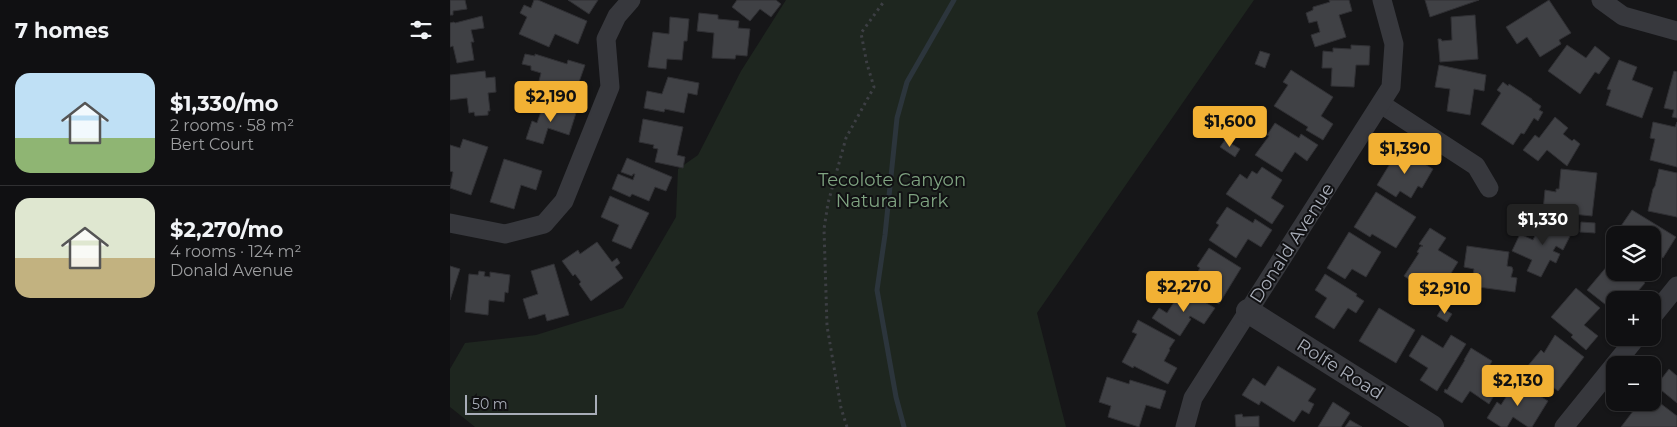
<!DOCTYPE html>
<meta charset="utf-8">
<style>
body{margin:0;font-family:Montserrat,sans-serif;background:#19191b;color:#f1f3f6;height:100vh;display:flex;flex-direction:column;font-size:19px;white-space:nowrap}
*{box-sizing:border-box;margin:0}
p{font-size:16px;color:#9c9d9f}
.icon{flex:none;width:28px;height:28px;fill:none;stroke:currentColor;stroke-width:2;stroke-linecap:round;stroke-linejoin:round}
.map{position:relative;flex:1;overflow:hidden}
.drawer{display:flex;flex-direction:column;background:#101012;width:450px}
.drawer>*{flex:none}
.tools{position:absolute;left:1156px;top:226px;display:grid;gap:10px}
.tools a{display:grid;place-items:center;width:55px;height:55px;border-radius:10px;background:#101012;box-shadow:0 1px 4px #0004,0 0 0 1px #303032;font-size:25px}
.scale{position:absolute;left:15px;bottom:12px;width:132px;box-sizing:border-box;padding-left:5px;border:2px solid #a8adb8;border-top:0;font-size:14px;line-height:18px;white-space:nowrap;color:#a8adb8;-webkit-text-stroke:4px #111113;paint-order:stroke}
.price{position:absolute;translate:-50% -42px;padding:0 11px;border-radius:5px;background:#f2b134;color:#111;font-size:16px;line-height:32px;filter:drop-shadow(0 1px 2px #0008)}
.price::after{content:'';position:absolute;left:50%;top:30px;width:15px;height:11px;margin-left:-8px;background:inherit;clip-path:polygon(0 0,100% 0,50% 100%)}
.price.selected{background:#222;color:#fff}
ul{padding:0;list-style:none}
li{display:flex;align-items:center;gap:15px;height:125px;padding:0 15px}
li+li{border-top:1px solid #303032}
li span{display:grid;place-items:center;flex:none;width:140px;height:100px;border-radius:15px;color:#555}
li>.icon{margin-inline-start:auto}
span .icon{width:60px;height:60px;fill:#fffc;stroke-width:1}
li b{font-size:21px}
h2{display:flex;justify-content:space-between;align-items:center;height:60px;padding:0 15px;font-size:21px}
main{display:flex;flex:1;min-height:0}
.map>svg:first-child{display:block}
</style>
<main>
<section class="drawer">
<h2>7 homes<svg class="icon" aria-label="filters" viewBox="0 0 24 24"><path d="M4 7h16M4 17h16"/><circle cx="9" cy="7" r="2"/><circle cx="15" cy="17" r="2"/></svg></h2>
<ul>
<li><span style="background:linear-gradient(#bfe0f5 65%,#8fb573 0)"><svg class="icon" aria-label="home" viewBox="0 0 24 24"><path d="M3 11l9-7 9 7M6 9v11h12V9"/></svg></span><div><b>$1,330/mo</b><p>2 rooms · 58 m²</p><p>Bert Court</p></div></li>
<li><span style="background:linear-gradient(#dfe7d0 60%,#c2b280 0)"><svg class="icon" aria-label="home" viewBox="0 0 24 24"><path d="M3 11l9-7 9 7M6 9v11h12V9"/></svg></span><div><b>$2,270/mo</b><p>4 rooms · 124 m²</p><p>Donald Avenue</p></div></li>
</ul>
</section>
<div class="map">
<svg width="1227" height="427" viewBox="0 0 1227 427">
<rect width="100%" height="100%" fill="#161618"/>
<!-- green -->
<path fill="#1e261f" d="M 336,0 L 804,0 L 587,313 L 616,427 L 25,427 L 0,407 L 0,369 L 15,343 L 86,335 L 173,308 L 226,217 L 228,169 L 248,155 L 291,71 Z"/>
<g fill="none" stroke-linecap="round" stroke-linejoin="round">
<!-- stream -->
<path stroke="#2c353c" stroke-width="5" d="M 454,427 L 446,397 L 427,290 L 435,235 L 447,118 L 457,82 L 504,0"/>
</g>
<!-- building -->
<g fill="#404145" stroke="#303034">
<path d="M 0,0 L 15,0 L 17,9 L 3,11 L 3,15 L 0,15 Z"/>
<path d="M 84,0 L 88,0 L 137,21 L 128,44 L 105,34 L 99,47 L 69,34 L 77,17 L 70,13 L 74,5 L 81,8 Z"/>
<path d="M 118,0 L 148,0 L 139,14 Z"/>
<path d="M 287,0 L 326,0 L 331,4 L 321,17 L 310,9 L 300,21 L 282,7 Z"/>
<path d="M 879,0 L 899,0 L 902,11 L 889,15 L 896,37 L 865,47 L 861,35 L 870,32 L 867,21 L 859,23 L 856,13 L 863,10 L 863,7 L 880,2 Z"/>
<path d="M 975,0 L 1029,0 L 980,17 Z"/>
<path d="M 1099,0 L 1121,33 L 1109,40 L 1111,44 L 1090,57 L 1077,37 L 1067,44 L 1056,27 Z"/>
<path d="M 249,13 L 268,15 L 268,19 L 289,21 L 288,28 L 300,29 L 297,56 L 286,55 L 285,59 L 262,58 L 264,33 L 247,31 Z"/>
<path d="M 1025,15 L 1028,59 L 990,62 L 988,39 L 991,39 L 992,41 L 1002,40 L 1001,17 Z"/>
<path d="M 32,16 L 34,28 L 21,30 L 24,42 L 21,42 L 24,60 L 7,63 L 3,46 L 0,47 L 0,23 L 4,22 L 5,23 Z"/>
<path d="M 220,17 L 239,19 L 237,41 L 234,41 L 232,60 L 217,59 L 216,69 L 198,67 L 203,32 L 219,34 Z"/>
<path d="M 901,45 L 920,46 L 919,65 L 906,65 L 904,87 L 881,86 L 882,68 L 872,68 L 873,51 L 883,52 L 883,48 L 901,49 Z"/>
<path d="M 1117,45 L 1136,58 L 1145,46 L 1160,58 L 1149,74 L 1145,72 L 1130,94 L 1098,71 Z"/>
<path d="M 810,51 L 820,54 L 815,68 L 805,64 Z"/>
<path d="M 75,54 L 85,56 L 85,54 L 117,64 L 118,60 L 135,65 L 128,85 L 131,86 L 127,103 L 107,99 L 107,102 L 94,99 L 96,91 L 87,89 L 91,73 L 81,70 L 81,66 L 72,64 Z"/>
<path d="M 1169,60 L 1187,67 L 1182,80 L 1203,88 L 1192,118 L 1156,105 L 1161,90 L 1157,89 Z"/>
<path d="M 989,65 L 1036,75 L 1034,91 L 1024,89 L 1020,115 L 997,111 L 1000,89 L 985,87 Z"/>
<path d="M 841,70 L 883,97 L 871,116 L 883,124 L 873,140 L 856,130 L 858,127 L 824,106 L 838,85 L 833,82 Z"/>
<path d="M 35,71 L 36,78 L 45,77 L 46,92 L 38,93 L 40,111 L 38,111 L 38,115 L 25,116 L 24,112 L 19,113 L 17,98 L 0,100 L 0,75 Z"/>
<path d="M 1224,71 L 1227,72 L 1227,118 L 1222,117 L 1224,110 L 1214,108 Z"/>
<path d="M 218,77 L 249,83 L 247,95 L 238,93 L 234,113 L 215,109 L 214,112 L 194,108 L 197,91 L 212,94 Z"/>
<path d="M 1053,82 L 1058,86 L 1059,84 L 1082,99 L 1082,100 L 1091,106 L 1089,110 L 1093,112 L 1088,121 L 1084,118 L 1074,134 L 1071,133 L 1063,145 L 1031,124 L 1051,93 L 1047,90 Z"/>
<path d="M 94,103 L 126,113 L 119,135 L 98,128 L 93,144 L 76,139 L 82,121 L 87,123 Z"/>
<path d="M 1105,117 L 1118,128 L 1113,134 L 1122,141 L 1124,139 L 1130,144 L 1117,166 L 1097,150 L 1088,161 L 1073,150 L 1085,135 L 1089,138 Z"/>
<path d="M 193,119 L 233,127 L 227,155 L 235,157 L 233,168 L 205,162 L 208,149 L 203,148 L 204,145 L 189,142 Z"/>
<path d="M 1203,122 L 1225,127 L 1227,122 L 1227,167 L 1200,160 L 1205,139 L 1200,138 Z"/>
<path d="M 825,123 L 849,138 L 851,134 L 868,145 L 857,161 L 845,152 L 832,172 L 805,155 L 819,136 L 817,135 Z"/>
<path d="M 13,139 L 38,147 L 21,195 L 0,188 L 3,172 L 0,171 L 0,145 L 10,148 Z"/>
<path d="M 775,140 L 790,149 L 785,157 L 770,147 Z"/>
<path d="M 949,149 L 983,169 L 972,188 L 968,186 L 961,198 L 950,191 L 946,197 L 927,185 Z"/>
<path d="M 177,158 L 222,177 L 216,191 L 205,187 L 199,201 L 182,194 L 180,197 L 162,189 L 168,174 L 183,180 L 185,174 L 183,174 L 182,176 L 171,172 Z"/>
<path d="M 54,159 L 92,171 L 86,190 L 71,185 L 64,209 L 40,202 Z"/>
<path d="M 812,167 L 832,180 L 821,198 L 834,206 L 822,224 L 776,194 L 790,174 L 797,179 L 802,171 L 807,174 Z"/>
<path d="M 1111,169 L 1147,173 L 1142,216 L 1093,211 L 1095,190 L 1106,192 L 1106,189 L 1109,189 Z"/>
<path d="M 1209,169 L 1227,173 L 1227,217 L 1198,211 L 1203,189 L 1205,186 Z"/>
<path d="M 926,192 L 966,217 L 946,248 L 922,234 L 920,237 L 904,227 Z"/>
<path d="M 160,196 L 199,213 L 181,249 L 162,241 L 169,225 L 151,217 Z"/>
<path d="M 777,207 L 803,223 L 805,219 L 822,230 L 811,247 L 798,239 L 786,258 L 759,240 L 769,225 L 766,223 Z"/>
<path d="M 1182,210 L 1226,237 L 1213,258 L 1202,252 L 1202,235 L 1181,235 L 1183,233 L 1171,226 Z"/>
<path d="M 1093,218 L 1122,232 L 1113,250 L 1106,246 L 1103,251 L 1110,254 L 1106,263 L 1100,260 L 1091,277 L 1077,271 L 1082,260 L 1062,251 L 1070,234 L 1083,240 Z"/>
<path d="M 1131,222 L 1145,223 L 1145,233 L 1130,232 Z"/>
<path d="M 980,228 L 996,238 L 988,250 L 1008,262 L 986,297 L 954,276 L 969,253 L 967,252 L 970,247 L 973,246 L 969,244 Z"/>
<path d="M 899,232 L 931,252 L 916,277 L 902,269 L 895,279 L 877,268 Z"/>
<path d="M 147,242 L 162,262 L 167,258 L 170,263 L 165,267 L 173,278 L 141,301 L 129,284 L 131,282 L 125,274 L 123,276 L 112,261 L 128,250 L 130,254 Z"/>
<path d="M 1017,246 L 1059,252 L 1057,266 L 1062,267 L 1063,270 L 1061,277 L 1067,278 L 1065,292 L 1021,286 L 1024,269 L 1014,267 Z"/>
<path d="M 759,248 L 791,268 L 769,304 L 750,293 L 756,283 L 745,276 L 750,268 L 747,266 Z"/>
<path d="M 1164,258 L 1165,272 L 1183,272 L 1195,283 L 1180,300 L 1165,300 L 1165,312 L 1137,290 Z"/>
<path d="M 104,264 L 119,315 L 97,321 L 95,314 L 79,319 L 73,299 L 88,294 L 81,271 Z"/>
<path d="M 0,266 L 10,269 L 0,300 Z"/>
<path d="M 29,271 L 35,272 L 34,276 L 40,277 L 40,272 L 60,275 L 58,293 L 55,292 L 54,302 L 39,300 L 38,315 L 15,312 L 19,274 L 28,275 Z"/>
<path d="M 875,274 L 907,294 L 906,296 L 914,301 L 906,313 L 898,308 L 884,329 L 865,317 L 877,298 L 865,290 Z"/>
<path d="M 1126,288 L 1150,308 L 1134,325 L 1148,336 L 1136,350 L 1121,337 L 1123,335 L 1101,317 Z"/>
<path d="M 731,291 L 744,299 L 746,297 L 765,308 L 754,324 L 740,316 L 739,318 L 741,319 L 730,336 L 702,318 L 709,308 L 717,313 Z"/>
<path d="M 929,308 L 965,330 L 946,363 L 909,341 Z"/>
<path d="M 992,308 L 1002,314 L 997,322 L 987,316 Z"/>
<path d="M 688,320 L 725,340 L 719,349 L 720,350 L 714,361 L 727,368 L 718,384 L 684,366 L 683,368 L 672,362 L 687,334 L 682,332 Z"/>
<path d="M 972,335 L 993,348 L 1001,335 L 1016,344 L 987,391 L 970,380 L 978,368 L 959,356 Z"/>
<path d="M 1105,335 L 1134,357 L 1108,391 L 1077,367 L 1091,350 L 1094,353 Z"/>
<path d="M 1021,348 L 1042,361 L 1036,372 L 1052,382 L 1039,404 L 1020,391 L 1012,403 L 994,392 L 995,389 L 997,390 L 1015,360 L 1014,360 Z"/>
<path d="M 828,366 L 866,389 L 858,401 L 864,404 L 859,414 L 852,410 L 844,422 L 811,401 L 809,405 L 792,395 L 803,378 L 815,386 Z"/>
<path d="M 1219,369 L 1227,376 L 1227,403 L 1206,386 Z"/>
<path d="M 657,377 L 679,384 L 680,380 L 716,391 L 710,409 L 696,405 L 689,427 L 658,417 L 661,406 L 649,402 Z"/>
<path d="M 1066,381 L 1098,401 L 1082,427 L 1078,427 L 1063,417 L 1057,427 L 1051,427 L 1037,418 L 1047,402 L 1051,405 Z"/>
<path d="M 1202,397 L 1227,416 L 1227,427 L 1171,427 L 1190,402 L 1202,402 Z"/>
<path d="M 883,402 L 900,413 L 891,427 L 868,427 Z"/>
<path d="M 792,414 L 793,417 L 809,416 L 809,427 L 786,427 L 785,415 Z"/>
<path d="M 900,420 L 912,427 L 895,427 Z"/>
</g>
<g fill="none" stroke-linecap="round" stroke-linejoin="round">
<!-- path -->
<path stroke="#3d3f44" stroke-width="3" stroke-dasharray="2.5 4" stroke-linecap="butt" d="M 397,427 L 391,408 L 377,326 L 374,229 L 378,203 L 396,138 L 424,87 L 417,64 L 411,33 L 435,0"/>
<!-- minor -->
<g stroke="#37383d" stroke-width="19">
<path d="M 1151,0 L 1173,16 L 1227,31"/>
<path d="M 931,104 L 1026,166 L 1039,188"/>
<path d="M 0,223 L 55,234 L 94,224 L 114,201 L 160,87 L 156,39 L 167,16 L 181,0"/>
<path d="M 1202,317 L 1227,286"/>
<path d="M 735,427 L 743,398 L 941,87 L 944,44 L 932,0"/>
<path d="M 1114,427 L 1186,338"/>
</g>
<!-- tertiary -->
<path stroke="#37383d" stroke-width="24" d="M 798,311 L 982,427"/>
</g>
<g text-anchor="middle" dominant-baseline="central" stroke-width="4" stroke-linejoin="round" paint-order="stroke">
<!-- park labels -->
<g font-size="18" fill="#7fa381" stroke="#111113">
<text x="442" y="180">Tecolote Canyon<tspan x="442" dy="21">Natural Park</tspan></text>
</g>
<!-- street labels -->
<g font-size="18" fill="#a8adb8" stroke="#111113">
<text transform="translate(842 243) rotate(-57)">Donald Avenue</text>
<text transform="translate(890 369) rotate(32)">Rolfe Road</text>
</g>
</g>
</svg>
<div class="tools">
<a><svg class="icon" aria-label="layers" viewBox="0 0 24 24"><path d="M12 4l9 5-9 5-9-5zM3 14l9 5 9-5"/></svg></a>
<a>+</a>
<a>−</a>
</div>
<div class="scale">50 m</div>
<b class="price" style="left:101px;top:123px">$2,190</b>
<b class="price" style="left:780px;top:148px">$1,600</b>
<b class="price" style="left:955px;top:175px">$1,390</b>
<b class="price selected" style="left:1093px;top:246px">$1,330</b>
<b class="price" style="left:734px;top:313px">$2,270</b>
<b class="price" style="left:995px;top:315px">$2,910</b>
<b class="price" style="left:1068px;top:407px">$2,130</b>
</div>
</main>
